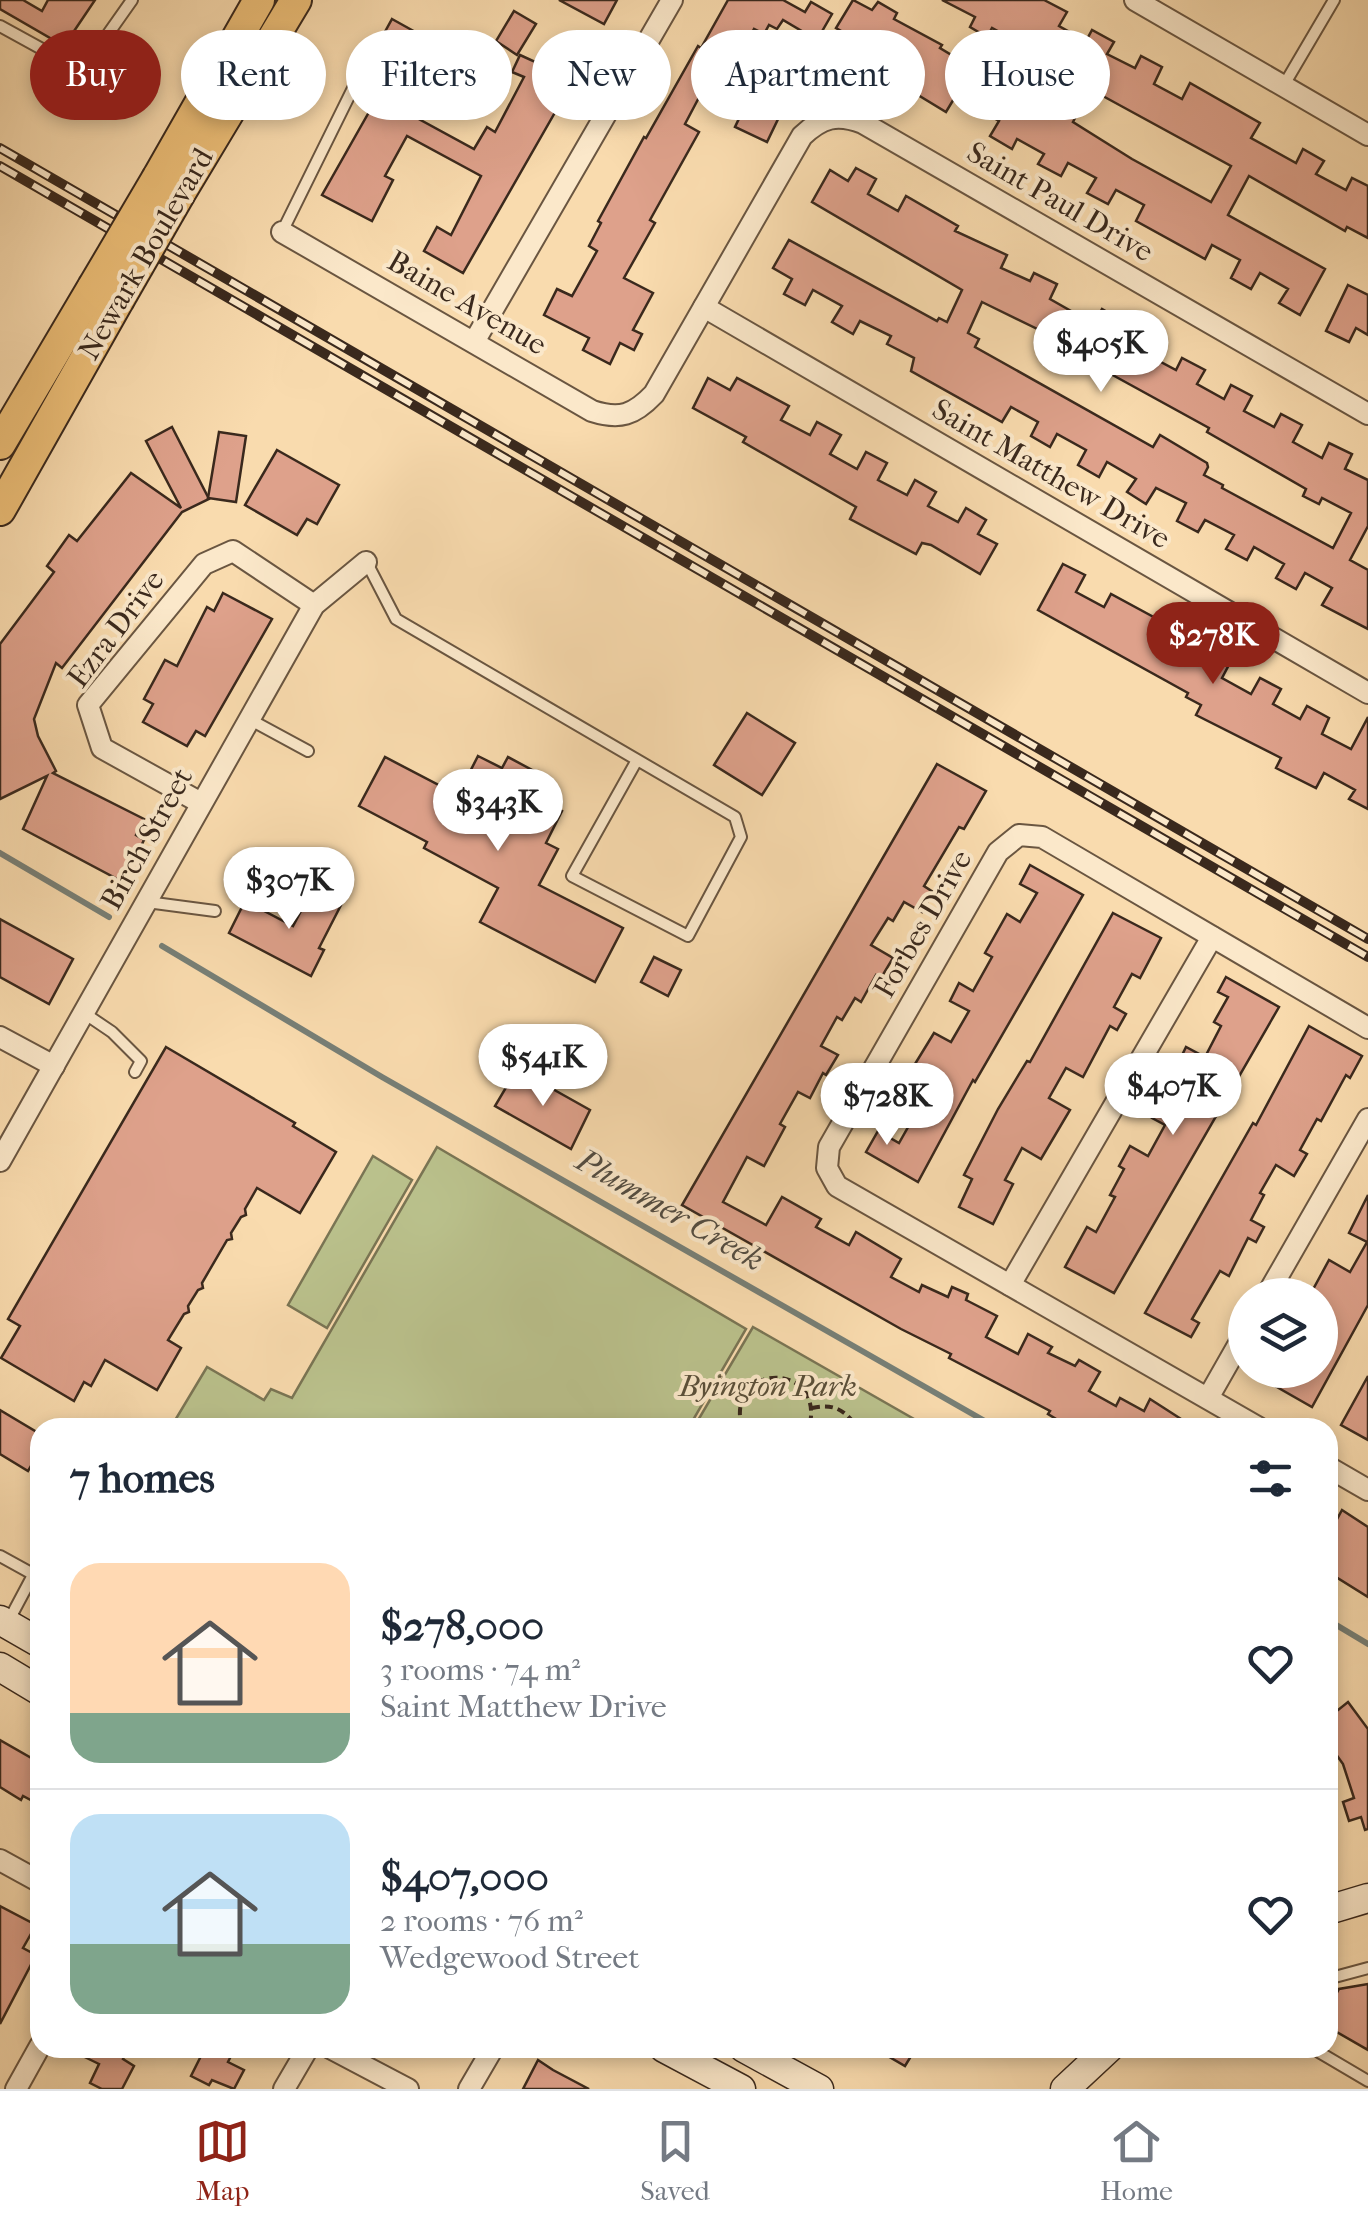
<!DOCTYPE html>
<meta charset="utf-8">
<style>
body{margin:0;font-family:"IM FELL French Canon",serif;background:#f6f6f7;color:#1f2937;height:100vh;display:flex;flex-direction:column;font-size:38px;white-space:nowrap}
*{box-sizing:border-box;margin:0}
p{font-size:32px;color:#747a83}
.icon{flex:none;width:55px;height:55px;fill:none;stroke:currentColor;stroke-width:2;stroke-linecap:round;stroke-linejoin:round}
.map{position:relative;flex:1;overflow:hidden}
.drawer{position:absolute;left:30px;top:1418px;width:1308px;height:640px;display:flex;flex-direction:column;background:#fff;border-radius:30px;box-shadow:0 5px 15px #0003}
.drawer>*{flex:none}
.top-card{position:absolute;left:30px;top:30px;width:1310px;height:90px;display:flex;gap:20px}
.buttons{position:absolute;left:1228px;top:1278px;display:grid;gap:20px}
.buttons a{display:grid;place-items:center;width:110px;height:110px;border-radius:50%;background:#fff;box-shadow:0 5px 15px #0003;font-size:50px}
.price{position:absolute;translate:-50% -85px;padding:0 22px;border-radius:35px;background:#fff;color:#222;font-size:32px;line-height:65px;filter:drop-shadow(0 2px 5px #0008)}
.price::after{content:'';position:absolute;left:50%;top:60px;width:30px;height:22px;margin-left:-15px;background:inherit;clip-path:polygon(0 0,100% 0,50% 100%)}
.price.active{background:#8f2418;color:#fff}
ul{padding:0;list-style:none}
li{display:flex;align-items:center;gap:30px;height:250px;padding:0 40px}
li+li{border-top:2px solid #e0e1e3}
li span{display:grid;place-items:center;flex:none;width:280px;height:200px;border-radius:30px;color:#555}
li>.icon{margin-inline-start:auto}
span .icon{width:120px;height:120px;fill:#fffc;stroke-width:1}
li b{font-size:42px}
h2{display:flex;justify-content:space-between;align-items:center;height:120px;padding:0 40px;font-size:42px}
.chip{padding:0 35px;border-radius:45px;background:#fff;box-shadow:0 5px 15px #0003;font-size:35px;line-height:90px}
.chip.active{background:#8f2418;color:#fff}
.tab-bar{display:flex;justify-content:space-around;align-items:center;height:140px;border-top:2px solid #e0e1e3;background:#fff;font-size:28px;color:#747a83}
.tab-bar a{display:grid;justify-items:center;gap:5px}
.tab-bar .active{color:#8f2418}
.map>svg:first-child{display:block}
</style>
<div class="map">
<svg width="1368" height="2089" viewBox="0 0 1368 2089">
<rect width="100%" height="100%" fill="#f9dbae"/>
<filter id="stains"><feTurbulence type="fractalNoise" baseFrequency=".002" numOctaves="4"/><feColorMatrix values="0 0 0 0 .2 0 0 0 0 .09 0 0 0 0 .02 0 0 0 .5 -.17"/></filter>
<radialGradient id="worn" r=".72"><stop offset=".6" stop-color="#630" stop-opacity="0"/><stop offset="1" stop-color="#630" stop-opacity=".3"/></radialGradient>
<!-- green -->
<g fill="#bac18c" stroke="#7a7554" stroke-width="2.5">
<path d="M 437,1147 L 746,1329 L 689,1427 L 171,1427 L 207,1367 L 264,1400 L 271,1389 L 292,1398 Z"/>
<path d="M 373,1156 L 412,1180 L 327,1328 L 288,1305 Z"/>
<path d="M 753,1327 L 928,1427 L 694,1427 Z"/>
</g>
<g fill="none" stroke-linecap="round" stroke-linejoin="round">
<!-- stream -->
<g stroke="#777f76" stroke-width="6">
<path d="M 0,853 L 109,917"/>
<path d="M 162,946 L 382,1077 L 997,1428"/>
<path d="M 1328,1620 L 1368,1644"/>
</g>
</g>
<!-- building -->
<g fill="#dea18b" stroke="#3a291d" stroke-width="2.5" fill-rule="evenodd">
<path d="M 0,0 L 23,0 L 42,11 L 48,0 L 95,0 L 64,46 L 0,9 Z"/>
<path d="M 559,0 L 617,0 L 604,24 Z"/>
<path d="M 728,0 L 783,0 L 805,12 L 811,2 L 832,14 L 817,40 L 783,20 L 777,29 L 769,25 L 764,34 L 754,29 L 718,97 L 704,88 L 685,124 L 699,132 L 650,220 L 655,223 L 624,278 L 653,293 L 633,330 L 642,334 L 634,350 L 620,343 L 610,364 L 583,350 L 589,338 L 544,315 L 557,289 L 572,296 L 597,251 L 589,246 L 601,223 L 598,221 L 644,137 L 646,138 L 698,46 L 701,48 Z"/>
<path d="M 853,0 L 872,10 L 878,2 L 897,13 L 894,19 L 942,45 L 940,48 L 998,83 L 999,81 L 1046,108 L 1066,71 L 1037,55 L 1032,63 L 1017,55 L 1023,45 L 992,28 L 987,37 L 970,27 L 975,17 L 942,0 L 1044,0 L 1067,12 L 1059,26 L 1086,41 L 1092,30 L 1114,42 L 1107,54 L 1135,68 L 1141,56 L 1162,67 L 1154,84 L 1182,99 L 1190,83 L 1260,123 L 1251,138 L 1296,163 L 1303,149 L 1324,161 L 1316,174 L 1346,190 L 1352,178 L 1368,186 L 1368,238 L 1347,227 L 1345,231 L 1249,176 L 1228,215 L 1325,269 L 1300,315 L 1279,303 L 1288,289 L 1260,273 L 1251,289 L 1231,278 L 1240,260 L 1212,245 L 1205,259 L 1136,221 L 1144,205 L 1116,190 L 1108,204 L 1087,193 L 1096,178 L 1068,163 L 1061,176 L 1038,164 L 1044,154 L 1017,139 L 1012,149 L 990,136 L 999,121 L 955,97 L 946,112 L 895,81 L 904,64 L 876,48 L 867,64 L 847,52 L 855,39 L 836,28 ZM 1090,89 L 1231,166 L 1211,202 L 1132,159 L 1073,122 Z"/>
<path d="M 514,11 L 536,24 L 517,55 L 496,41 Z"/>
<path d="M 392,19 L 453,53 L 417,118 L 474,149 L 487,127 L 495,132 L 524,77 L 512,72 L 520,55 L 546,67 L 562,38 L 589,53 L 463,273 L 424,251 L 437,227 L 451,235 L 481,176 L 407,136 L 385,176 L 393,180 L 372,221 L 322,195 L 403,52 L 381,39 Z"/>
<path d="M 747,102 L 779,117 L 767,142 L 735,127 Z"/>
<path d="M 856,168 L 876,179 L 868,194 L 898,211 L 906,196 L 958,226 L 955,231 L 1007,255 L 1001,268 L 1030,281 L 1034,273 L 1057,284 L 1050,299 L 1094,324 L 1102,309 L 1154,340 L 1146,354 L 1176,370 L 1182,358 L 1205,370 L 1197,384 L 1224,399 L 1231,385 L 1252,396 L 1244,411 L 1274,427 L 1281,414 L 1302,425 L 1293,442 L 1322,458 L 1329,443 L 1352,454 L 1345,469 L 1368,480 L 1368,526 L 1350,560 L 1368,570 L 1368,629 L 1322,605 L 1332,588 L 1305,573 L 1296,589 L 1276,578 L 1284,564 L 1254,547 L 1247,560 L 1226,549 L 1234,535 L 1205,520 L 1198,532 L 1177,521 L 1186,503 L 1156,488 L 1146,504 L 1127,492 L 1136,479 L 1107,462 L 1099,477 L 1078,465 L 1086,450 L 1057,434 L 1050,447 L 1031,436 L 1038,422 L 1011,407 L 1002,422 L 911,371 L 914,358 L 887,344 L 891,336 L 860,321 L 853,334 L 832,322 L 842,306 L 813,290 L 805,305 L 784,294 L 792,279 L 773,268 L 789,240 L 937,321 L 939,318 L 947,322 L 962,290 L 812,202 L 830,170 L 848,181 ZM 982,302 L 1060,340 L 1058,345 L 1209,428 L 1207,432 L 1306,489 L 1303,496 L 1319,504 L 1322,498 L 1351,513 L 1333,548 L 1222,488 L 1223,485 L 1204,475 L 1208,467 L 1207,463 L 1160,435 L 1153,447 L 975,347 L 979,339 L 968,333 Z"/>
<path d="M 1348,285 L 1368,295 L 1368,335 L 1356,328 L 1349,342 L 1326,331 Z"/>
<path d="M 708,378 L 730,390 L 737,378 L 789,406 L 781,420 L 810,435 L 817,422 L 841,435 L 830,454 L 857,469 L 866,452 L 887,463 L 878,480 L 907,495 L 915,480 L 936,492 L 928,506 L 958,522 L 966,508 L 986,520 L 978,534 L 997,544 L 980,574 L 931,545 L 922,543 L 916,554 L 850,519 L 856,507 L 743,442 L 746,437 L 693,408 Z"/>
<path d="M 172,427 L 209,499 L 182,512 L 62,668 L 56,663 L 34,719 L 38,736 L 56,771 L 53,773 L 144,819 L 136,835 L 144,840 L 123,882 L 23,829 L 47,776 L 0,799 L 0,644 L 54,572 L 47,566 L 69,535 L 77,541 L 131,473 L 181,508 L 146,441 Z"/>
<path d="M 219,432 L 246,436 L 236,502 L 208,498 Z"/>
<path d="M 277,450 L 339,485 L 317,524 L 307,519 L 297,535 L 245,505 Z"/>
<path d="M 1063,564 L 1085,575 L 1076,592 L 1104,607 L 1111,594 L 1185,634 L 1231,661 L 1222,678 L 1251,694 L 1260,678 L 1281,689 L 1273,704 L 1300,719 L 1307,706 L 1329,718 L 1322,734 L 1351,749 L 1368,717 L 1368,809 L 1349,799 L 1355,790 L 1324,773 L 1316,788 L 1276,768 L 1281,758 L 1196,715 L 1201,705 L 1186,697 L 1188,693 L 1038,610 Z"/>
<path d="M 223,593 L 272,619 L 205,736 L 196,731 L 187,746 L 143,722 L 153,704 L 144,699 L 165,660 L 177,666 L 207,607 L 214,611 Z"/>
<path d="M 747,713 L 795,743 L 762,795 L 714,765 Z"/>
<path d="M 478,756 L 502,768 L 508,757 L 534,771 L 524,791 L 562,811 L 546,843 L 558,849 L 539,885 L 623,928 L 595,982 L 480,922 L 498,888 L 424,848 L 427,842 L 359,806 L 385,757 L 458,795 Z"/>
<path d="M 937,764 L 986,791 L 964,829 L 959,827 L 924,886 L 933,892 L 922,912 L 904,902 L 893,921 L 888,918 L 871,945 L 893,958 L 881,978 L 876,975 L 861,1002 L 855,998 L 842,1020 L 837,1017 L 821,1046 L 838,1055 L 826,1075 L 823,1073 L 810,1098 L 798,1092 L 780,1124 L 785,1127 L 764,1166 L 747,1157 L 723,1202 L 766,1225 L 782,1197 L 821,1219 L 816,1227 L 849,1245 L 856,1232 L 901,1259 L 891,1277 L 919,1292 L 922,1285 L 948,1297 L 952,1287 L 968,1294 L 966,1300 L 997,1316 L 986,1337 L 1018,1354 L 1028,1334 L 1052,1347 L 1048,1353 L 1075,1366 L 1079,1360 L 1100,1372 L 1089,1391 L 1116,1406 L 1120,1398 L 1144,1411 L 1150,1399 L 1195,1428 L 1071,1428 L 1048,1414 L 1050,1411 L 949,1358 L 951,1354 L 901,1329 L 682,1205 Z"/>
<path d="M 1030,865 L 1083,895 L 975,1082 L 973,1080 L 918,1182 L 866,1152 L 878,1131 L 899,1143 L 916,1113 L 903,1107 L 917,1082 L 907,1077 L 934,1033 L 951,1042 L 969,1011 L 950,1001 L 959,983 L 973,991 L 992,957 L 985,953 L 1007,914 L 1020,922 L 1037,893 L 1020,884 Z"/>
<path d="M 312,890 L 341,905 L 319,948 L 324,950 L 311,976 L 229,933 L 245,901 L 293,926 Z"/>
<path d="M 1113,913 L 1161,938 L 1140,978 L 1132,974 L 1114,1007 L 1126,1014 L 1117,1030 L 1110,1026 L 1083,1077 L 1066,1068 L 1049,1098 L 1070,1110 L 1041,1159 L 1022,1148 L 1005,1180 L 1013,1184 L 993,1224 L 959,1207 L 972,1179 L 964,1175 L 998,1109 L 1027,1061 L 1030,1062 Z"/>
<path d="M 0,919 L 73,959 L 49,1004 L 0,977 Z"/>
<path d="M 654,957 L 681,970 L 668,996 L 641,982 Z"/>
<path d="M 1226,977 L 1279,1007 L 1114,1293 L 1065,1267 L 1087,1227 L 1096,1232 L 1115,1197 L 1110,1195 L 1124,1169 L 1119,1166 L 1130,1146 L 1148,1156 L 1165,1125 L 1152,1118 L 1186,1047 L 1205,1057 L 1221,1026 L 1214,1022 L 1228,997 L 1218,992 Z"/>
<path d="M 1309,1026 L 1362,1056 L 1350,1078 L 1346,1075 L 1321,1121 L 1317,1119 L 1300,1150 L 1307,1154 L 1294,1176 L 1276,1165 L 1260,1193 L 1264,1195 L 1251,1220 L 1264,1227 L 1256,1242 L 1248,1238 L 1229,1276 L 1220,1271 L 1192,1319 L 1199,1323 L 1191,1337 L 1145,1313 L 1253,1123 L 1256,1125 Z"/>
<path d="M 166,1047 L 295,1123 L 293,1126 L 336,1152 L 300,1213 L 257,1188 L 245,1209 L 246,1215 L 241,1217 L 231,1233 L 232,1239 L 227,1240 L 202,1283 L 203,1288 L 198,1290 L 188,1306 L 189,1312 L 184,1314 L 168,1340 L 181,1348 L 157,1390 L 105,1360 L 91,1386 L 84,1382 L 74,1401 L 1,1358 L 20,1326 L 8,1319 Z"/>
<path d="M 517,1069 L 590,1110 L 571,1149 L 495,1106 Z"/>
<path d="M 1368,1195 L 1368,1305 L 1312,1407 L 1247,1370 L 1320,1370 L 1320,1295 L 1310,1295 L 1329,1260 L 1350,1272 L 1367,1242 L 1349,1233 Z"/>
<path d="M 1368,1376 L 1368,1440 L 1341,1425 Z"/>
<path d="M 0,1410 L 40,1434 L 40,1450 L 28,1471 L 0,1454 Z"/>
<path d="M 1342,1510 L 1368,1527 L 1368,1597 L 1328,1572 L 1328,1516 L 1336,1521 Z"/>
<path d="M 1348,1702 L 1368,1729 L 1368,1829 L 1365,1830 L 1361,1817 L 1349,1821 L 1343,1802 L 1354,1798 L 1343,1764 L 1328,1743 L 1328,1718 Z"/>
<path d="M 0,1740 L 40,1763 L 40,1805 L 23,1796 L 21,1800 L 0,1787 Z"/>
<path d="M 0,1906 L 36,1925 L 23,1948 L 36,1955 L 0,2024 Z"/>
<path d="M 1368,1984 L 1368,2050 L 1328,2027 L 1328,2009 L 1339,1989 Z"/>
<path d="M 66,2048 L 117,2048 L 126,2052 L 123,2059 L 134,2066 L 122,2089 L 102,2089 L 90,2083 L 99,2064 Z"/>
<path d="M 205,2048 L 235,2048 L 228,2062 L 244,2070 L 234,2089 L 212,2080 L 209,2085 L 191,2076 Z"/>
<path d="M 874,2048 L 916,2048 L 905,2066 Z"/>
<path d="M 538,2060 L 553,2070 L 589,2089 L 523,2089 Z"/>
</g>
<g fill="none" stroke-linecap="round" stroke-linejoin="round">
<defs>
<g id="lane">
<path d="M 0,26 L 82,71 L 132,0"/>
<path d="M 1284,85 L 1334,0"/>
<path d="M 282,232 L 363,68"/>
<path d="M 367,563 L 396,619 L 735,817 L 741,837 L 688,936 L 572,876 L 637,760"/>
<path d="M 249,719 L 308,751"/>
<path d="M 147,902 L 215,911"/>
<path d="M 84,1013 L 112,1032 L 141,1061 L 135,1072"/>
<path d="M 0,1556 L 40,1578"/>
<path d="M 8,1622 L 33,1575"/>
<path d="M 1328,1984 L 1331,1978 L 1368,1968"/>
<path d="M 1312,2048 L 1368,2081"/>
</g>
<g id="street">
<path d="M 1135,0 L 1368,135"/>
<path d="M 282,232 L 592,411 C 620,420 634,415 654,394 L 802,136 C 822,117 837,113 863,123 L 1368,414"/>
<path d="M 704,307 L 1368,693"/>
<path d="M 474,342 L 672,0"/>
<path d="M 201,803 L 102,748 L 88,705 L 204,564 L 233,551 L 314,605"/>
<path d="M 0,1037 L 54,1066"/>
<path d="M 0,1161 L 314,605 L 366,562"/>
<path d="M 1010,1285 L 1212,937"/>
<path d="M 1267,1295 L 1368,1119"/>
<path d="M 1208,1398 L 1245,1333"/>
<path d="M 1259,1428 L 837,1186 L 827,1168 L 829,1147 L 998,852 L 1019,835 L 1042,837 L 1368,1028"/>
<path d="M 1328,1467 L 1368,1490"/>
<path d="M 0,1860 L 40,1882"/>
<path d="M 330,2048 L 408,2089"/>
<path d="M 16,2089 L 40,2046"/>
<path d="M 284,2089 L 308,2048"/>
<path d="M 469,2089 L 493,2048"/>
</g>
<g id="secondary">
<path d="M 0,1620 L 40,1643"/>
<path d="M 0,1667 L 40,1691"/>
<path d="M 1328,1910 L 1368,1898"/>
<path d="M 664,2048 L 741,2089"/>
<path d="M 744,2048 L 819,2089"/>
<path d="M 1065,2089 L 1109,2048"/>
</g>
<g id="primary">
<path d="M 158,177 L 259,0"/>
<path d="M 180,193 L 296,0"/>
<path d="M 0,444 L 93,287"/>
<path d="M 0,510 L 118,301"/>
</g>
</defs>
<!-- lane casing -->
<use href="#lane" stroke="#6a5641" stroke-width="14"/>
<!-- street casing -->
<use href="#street" stroke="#6a5641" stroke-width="24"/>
<!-- secondary casing -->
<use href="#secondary" stroke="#3a291d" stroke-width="31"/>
<!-- primary casing -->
<use href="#primary" stroke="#3a291d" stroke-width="34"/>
<!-- path -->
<g stroke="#3a291d" stroke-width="4" stroke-dasharray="8 5" stroke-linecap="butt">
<path d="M 812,1408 C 834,1403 845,1410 858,1428"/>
<path d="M 742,1428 C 724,1362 827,1360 809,1428"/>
</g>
<!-- lane -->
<use href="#lane" stroke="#fbe8ca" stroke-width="10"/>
<!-- street -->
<use href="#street" stroke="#fbe8ca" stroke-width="20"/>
<!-- secondary -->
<use href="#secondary" stroke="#fbe8ca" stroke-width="28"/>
<!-- primary -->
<use href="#primary" stroke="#ecbe77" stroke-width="30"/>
<defs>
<g id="rail">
<path d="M 0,148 L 1368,939"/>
<path d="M 0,166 L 1368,957"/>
</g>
</defs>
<!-- rail casing -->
<use href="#rail" stroke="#3a291d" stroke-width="10"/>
<!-- rail -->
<use href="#rail" stroke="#fbe8ca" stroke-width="6" stroke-dasharray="19" stroke-linecap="butt"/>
<defs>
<g id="primary-bridge">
<path d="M 93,287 L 158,177"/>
<path d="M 118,301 L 180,193"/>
</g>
</defs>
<!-- primary-bridge casing -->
<use href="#primary-bridge" stroke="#3a291d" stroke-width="34" stroke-linecap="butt"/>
<!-- primary-bridge -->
<use href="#primary-bridge" stroke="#ecbe77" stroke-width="30"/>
</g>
<g text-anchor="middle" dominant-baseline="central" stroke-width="8" stroke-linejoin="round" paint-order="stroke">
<!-- street labels -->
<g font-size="30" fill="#3a291d" stroke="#fbe8ca">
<text transform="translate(1060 202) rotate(30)">Saint Paul Drive</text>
<text transform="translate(146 254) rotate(-60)">Newark Boulevard</text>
<text transform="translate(467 303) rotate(30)">Baine Avenue</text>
<text transform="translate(1051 474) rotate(30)">Saint Matthew Drive</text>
<text transform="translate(116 629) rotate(-53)">Ezra Drive</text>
<text transform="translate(147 839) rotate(-61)">Birch Street</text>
<text transform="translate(923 924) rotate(-60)">Forbes Drive</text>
</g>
<!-- park labels -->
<g font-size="30" font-style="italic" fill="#5a4f39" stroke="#fbe8ca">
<text x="768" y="1386">Byington Park</text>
</g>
<!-- water labels -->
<g font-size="32" font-style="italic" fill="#534d42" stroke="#fbe8ca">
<text transform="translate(670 1210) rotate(30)">Plummer Creek</text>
</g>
</g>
<rect width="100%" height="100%" filter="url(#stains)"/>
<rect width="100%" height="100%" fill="url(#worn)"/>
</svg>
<div class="buttons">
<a><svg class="icon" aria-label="layers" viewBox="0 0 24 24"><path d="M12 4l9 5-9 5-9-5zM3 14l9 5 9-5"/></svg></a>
</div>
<b class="price" style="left:1101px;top:395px">$405K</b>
<b class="price active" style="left:1213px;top:687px">$278K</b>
<b class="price" style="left:498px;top:854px">$343K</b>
<b class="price" style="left:289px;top:932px">$307K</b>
<b class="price" style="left:543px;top:1109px">$541K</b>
<b class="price" style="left:1173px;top:1138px">$407K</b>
<b class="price" style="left:887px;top:1148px">$728K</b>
<div class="top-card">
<a class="chip active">Buy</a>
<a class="chip">Rent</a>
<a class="chip">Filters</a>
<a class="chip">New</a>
<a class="chip">Apartment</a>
<a class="chip">House</a>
</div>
<section class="drawer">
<h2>7 homes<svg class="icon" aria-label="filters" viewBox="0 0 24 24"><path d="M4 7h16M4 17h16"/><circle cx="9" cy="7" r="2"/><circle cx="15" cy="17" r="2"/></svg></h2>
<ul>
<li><span style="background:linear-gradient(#ffd9b3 75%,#7fa58c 0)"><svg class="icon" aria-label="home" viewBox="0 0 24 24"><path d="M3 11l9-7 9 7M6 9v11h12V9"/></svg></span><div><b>$278,000</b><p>3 rooms · 74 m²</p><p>Saint Matthew Drive</p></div><svg class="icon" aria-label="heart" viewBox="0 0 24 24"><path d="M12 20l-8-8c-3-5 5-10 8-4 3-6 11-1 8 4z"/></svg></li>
<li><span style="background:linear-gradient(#bfe0f5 65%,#7fa58c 0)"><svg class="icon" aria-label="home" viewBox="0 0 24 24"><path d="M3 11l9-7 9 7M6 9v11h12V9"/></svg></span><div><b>$407,000</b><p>2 rooms · 76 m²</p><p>Wedgewood Street</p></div><svg class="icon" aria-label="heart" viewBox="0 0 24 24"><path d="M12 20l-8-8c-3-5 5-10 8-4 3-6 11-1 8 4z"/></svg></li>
</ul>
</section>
</div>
<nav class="tab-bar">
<a class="active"><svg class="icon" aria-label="map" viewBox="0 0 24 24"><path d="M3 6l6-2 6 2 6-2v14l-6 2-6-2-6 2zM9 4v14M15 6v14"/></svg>Map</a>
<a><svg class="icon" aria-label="saved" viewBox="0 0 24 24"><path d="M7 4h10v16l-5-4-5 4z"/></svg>Saved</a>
<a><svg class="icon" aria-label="home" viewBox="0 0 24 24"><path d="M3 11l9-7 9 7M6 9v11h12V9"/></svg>Home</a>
</nav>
